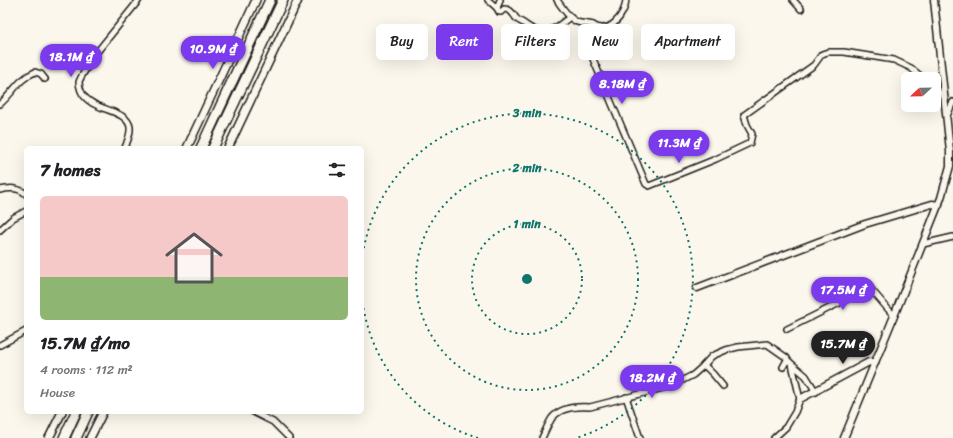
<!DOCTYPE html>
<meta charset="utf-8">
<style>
body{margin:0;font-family:Sriracha,sans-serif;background:#f2f2f2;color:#202124;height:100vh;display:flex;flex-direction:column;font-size:15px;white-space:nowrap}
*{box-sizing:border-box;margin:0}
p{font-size:13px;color:#757577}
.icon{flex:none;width:22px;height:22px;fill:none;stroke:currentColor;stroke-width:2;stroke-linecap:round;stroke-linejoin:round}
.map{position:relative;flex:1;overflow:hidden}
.sheet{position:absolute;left:24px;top:146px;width:340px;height:268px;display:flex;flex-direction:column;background:#fff;border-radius:6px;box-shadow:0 4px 16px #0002}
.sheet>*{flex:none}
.guide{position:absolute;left:376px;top:24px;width:380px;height:36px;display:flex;gap:8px}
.needle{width:26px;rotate:248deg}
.controls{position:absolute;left:901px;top:72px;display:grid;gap:8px}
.controls a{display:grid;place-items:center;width:40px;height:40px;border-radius:6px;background:#fff;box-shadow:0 4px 16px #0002;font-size:20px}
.price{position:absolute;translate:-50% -34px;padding:0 9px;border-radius:14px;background:#7c3aed;color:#fff;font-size:13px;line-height:26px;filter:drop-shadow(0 1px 2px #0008)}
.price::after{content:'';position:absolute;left:50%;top:24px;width:12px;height:9px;margin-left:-6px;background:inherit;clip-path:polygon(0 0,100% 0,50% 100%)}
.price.current{background:#222;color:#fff}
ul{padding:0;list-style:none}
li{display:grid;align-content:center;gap:8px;height:212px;padding:0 16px}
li+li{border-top:1px solid #e0e0e0}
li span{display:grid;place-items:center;height:124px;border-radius:6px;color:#555}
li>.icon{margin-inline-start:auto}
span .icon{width:72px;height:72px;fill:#fffc;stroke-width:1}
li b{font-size:17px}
h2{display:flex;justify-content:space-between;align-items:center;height:48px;padding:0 16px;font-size:17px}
.chip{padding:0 14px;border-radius:6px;background:#fff;box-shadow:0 4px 16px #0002;font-size:14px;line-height:36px}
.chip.current{background:#7c3aed;color:#fff}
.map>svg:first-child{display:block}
</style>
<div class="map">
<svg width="953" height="438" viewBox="0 0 953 438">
<rect width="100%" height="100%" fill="#fbf7ec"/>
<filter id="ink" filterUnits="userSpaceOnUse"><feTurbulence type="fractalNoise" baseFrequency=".025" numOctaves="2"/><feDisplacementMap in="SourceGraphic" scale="8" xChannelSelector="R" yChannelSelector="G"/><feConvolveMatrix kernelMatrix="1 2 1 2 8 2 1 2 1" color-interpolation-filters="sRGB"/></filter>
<g filter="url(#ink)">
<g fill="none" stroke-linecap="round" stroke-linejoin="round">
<defs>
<g id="minor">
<path d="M 488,0 L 497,8 L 499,12 L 501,12 L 504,9 C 511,9 512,13 516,18 C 518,21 523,22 526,25 C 546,39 554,29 570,17"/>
<path d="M 557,0 C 561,6 570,19 577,22 C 582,24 588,23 593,25 L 593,59 L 646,184 L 649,186 L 716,159 L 750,143 L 752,134 L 747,125 L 744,115 L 814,65 L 822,54 L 828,52 L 844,52 L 894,60 L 911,68 L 924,79"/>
<path d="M 793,0 L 801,9"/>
<path d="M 497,8 L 500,0"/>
<path d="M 593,25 C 609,36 625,15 626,0"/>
<path d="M 934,88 L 944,97"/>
<path d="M 0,104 C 13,93 18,79 35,72 L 41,74 L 45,79"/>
<path d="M 947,116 L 953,102"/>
<path d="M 125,148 C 127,142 131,134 130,127 C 127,108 90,112 81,91 C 80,88 79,85 79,82 C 80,77 90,64 93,57 L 139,0"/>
<path d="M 0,190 C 9,188 18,187 26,194"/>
<path d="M 0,230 L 13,218 L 26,211"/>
<path d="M 923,244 L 953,237"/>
<path d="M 787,329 L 870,288 L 894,316"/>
<path d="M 0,345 L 26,331"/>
<path d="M 704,365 L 713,374 L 723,386"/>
<path d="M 783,367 L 787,360 L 790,362"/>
<path d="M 626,397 L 640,438"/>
<path d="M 253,412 L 273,422 L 289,438"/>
<path d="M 542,438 C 545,432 548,424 552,418 C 561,407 577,406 590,407 L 671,386 L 693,375 L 702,367 L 712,356 L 726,350 L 738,347 L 767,344 L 787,358 L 787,360"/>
<path d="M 774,438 L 786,427 L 795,412 L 800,399 L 799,395 L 792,364 L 806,376 L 816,392"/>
</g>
<g id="tertiary">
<path d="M 697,288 L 865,224 L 932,204 L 939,205"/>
<path d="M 800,399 L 869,362 L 875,363"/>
<path d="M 844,438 L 894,316 L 941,198 L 950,166 L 950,151 L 934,0"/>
</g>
<g id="secondary">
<path d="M 187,148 L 256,0"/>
<path d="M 228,148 L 298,0"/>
<path d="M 49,438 L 62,412"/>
<path d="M 90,438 L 103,412"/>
</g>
<g id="motorway">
<path d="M 201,148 L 270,0"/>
<path d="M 213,148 L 283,0"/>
<path d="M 64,438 L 76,412"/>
<path d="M 76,438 L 88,412"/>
</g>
</defs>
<!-- minor casing -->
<use href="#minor" stroke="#1c1c1c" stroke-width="8"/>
<!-- tertiary casing -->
<use href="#tertiary" stroke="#1c1c1c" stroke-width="9"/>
<!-- secondary casing -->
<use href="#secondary" stroke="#1c1c1c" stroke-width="10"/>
<!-- motorway casing -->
<use href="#motorway" stroke="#1c1c1c" stroke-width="12"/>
<!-- minor -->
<use href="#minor" stroke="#fbf7ec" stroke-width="5"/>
<!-- tertiary -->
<use href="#tertiary" stroke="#fbf7ec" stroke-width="6"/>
<!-- secondary -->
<use href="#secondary" stroke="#fbf7ec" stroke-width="7"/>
<!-- motorway -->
<use href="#motorway" stroke="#fbf7ec" stroke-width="9"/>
</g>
</g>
<!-- distance rings -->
<g fill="none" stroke="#0f766e" stroke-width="2" stroke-dasharray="2 4">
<circle cx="527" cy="279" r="55"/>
<circle cx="527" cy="279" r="111"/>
<path d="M478 438A166 166 0 0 1 362 298M362 260A166 166 0 1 1 576 438"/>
</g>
<circle cx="527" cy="279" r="6" fill="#0f766e" stroke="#fbf7ec" stroke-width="2"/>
<g font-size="12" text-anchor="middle" font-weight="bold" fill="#0f766e" stroke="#fbf7ec" stroke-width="3" stroke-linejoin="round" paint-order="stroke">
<text x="527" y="117">3 min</text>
<text x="527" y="172">2 min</text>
<text x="527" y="228">1 min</text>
</g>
</svg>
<div class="controls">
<a><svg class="needle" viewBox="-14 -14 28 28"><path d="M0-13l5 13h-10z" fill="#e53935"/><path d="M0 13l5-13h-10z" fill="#757577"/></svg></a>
</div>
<b class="price" style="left:213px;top:70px">10.9M ₫</b>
<b class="price" style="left:71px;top:78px">18.1M ₫</b>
<b class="price" style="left:622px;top:105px">8.18M ₫</b>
<b class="price" style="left:679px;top:164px">11.3M ₫</b>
<b class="price" style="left:843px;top:311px">17.5M ₫</b>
<b class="price current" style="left:843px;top:365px">15.7M ₫</b>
<b class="price" style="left:652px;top:399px">18.2M ₫</b>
<div class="guide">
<a class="chip">Buy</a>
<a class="chip current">Rent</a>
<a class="chip">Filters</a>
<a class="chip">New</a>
<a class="chip">Apartment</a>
</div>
<section class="sheet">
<h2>7 homes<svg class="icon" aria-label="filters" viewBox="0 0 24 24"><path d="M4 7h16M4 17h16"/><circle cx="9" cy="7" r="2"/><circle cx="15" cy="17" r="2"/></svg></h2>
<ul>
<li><span style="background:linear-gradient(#f6c9c9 65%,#8fb573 0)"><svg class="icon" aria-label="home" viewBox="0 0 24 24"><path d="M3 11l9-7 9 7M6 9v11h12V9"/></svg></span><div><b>15.7M ₫/mo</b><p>4 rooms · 112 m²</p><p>House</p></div></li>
</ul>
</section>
</div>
